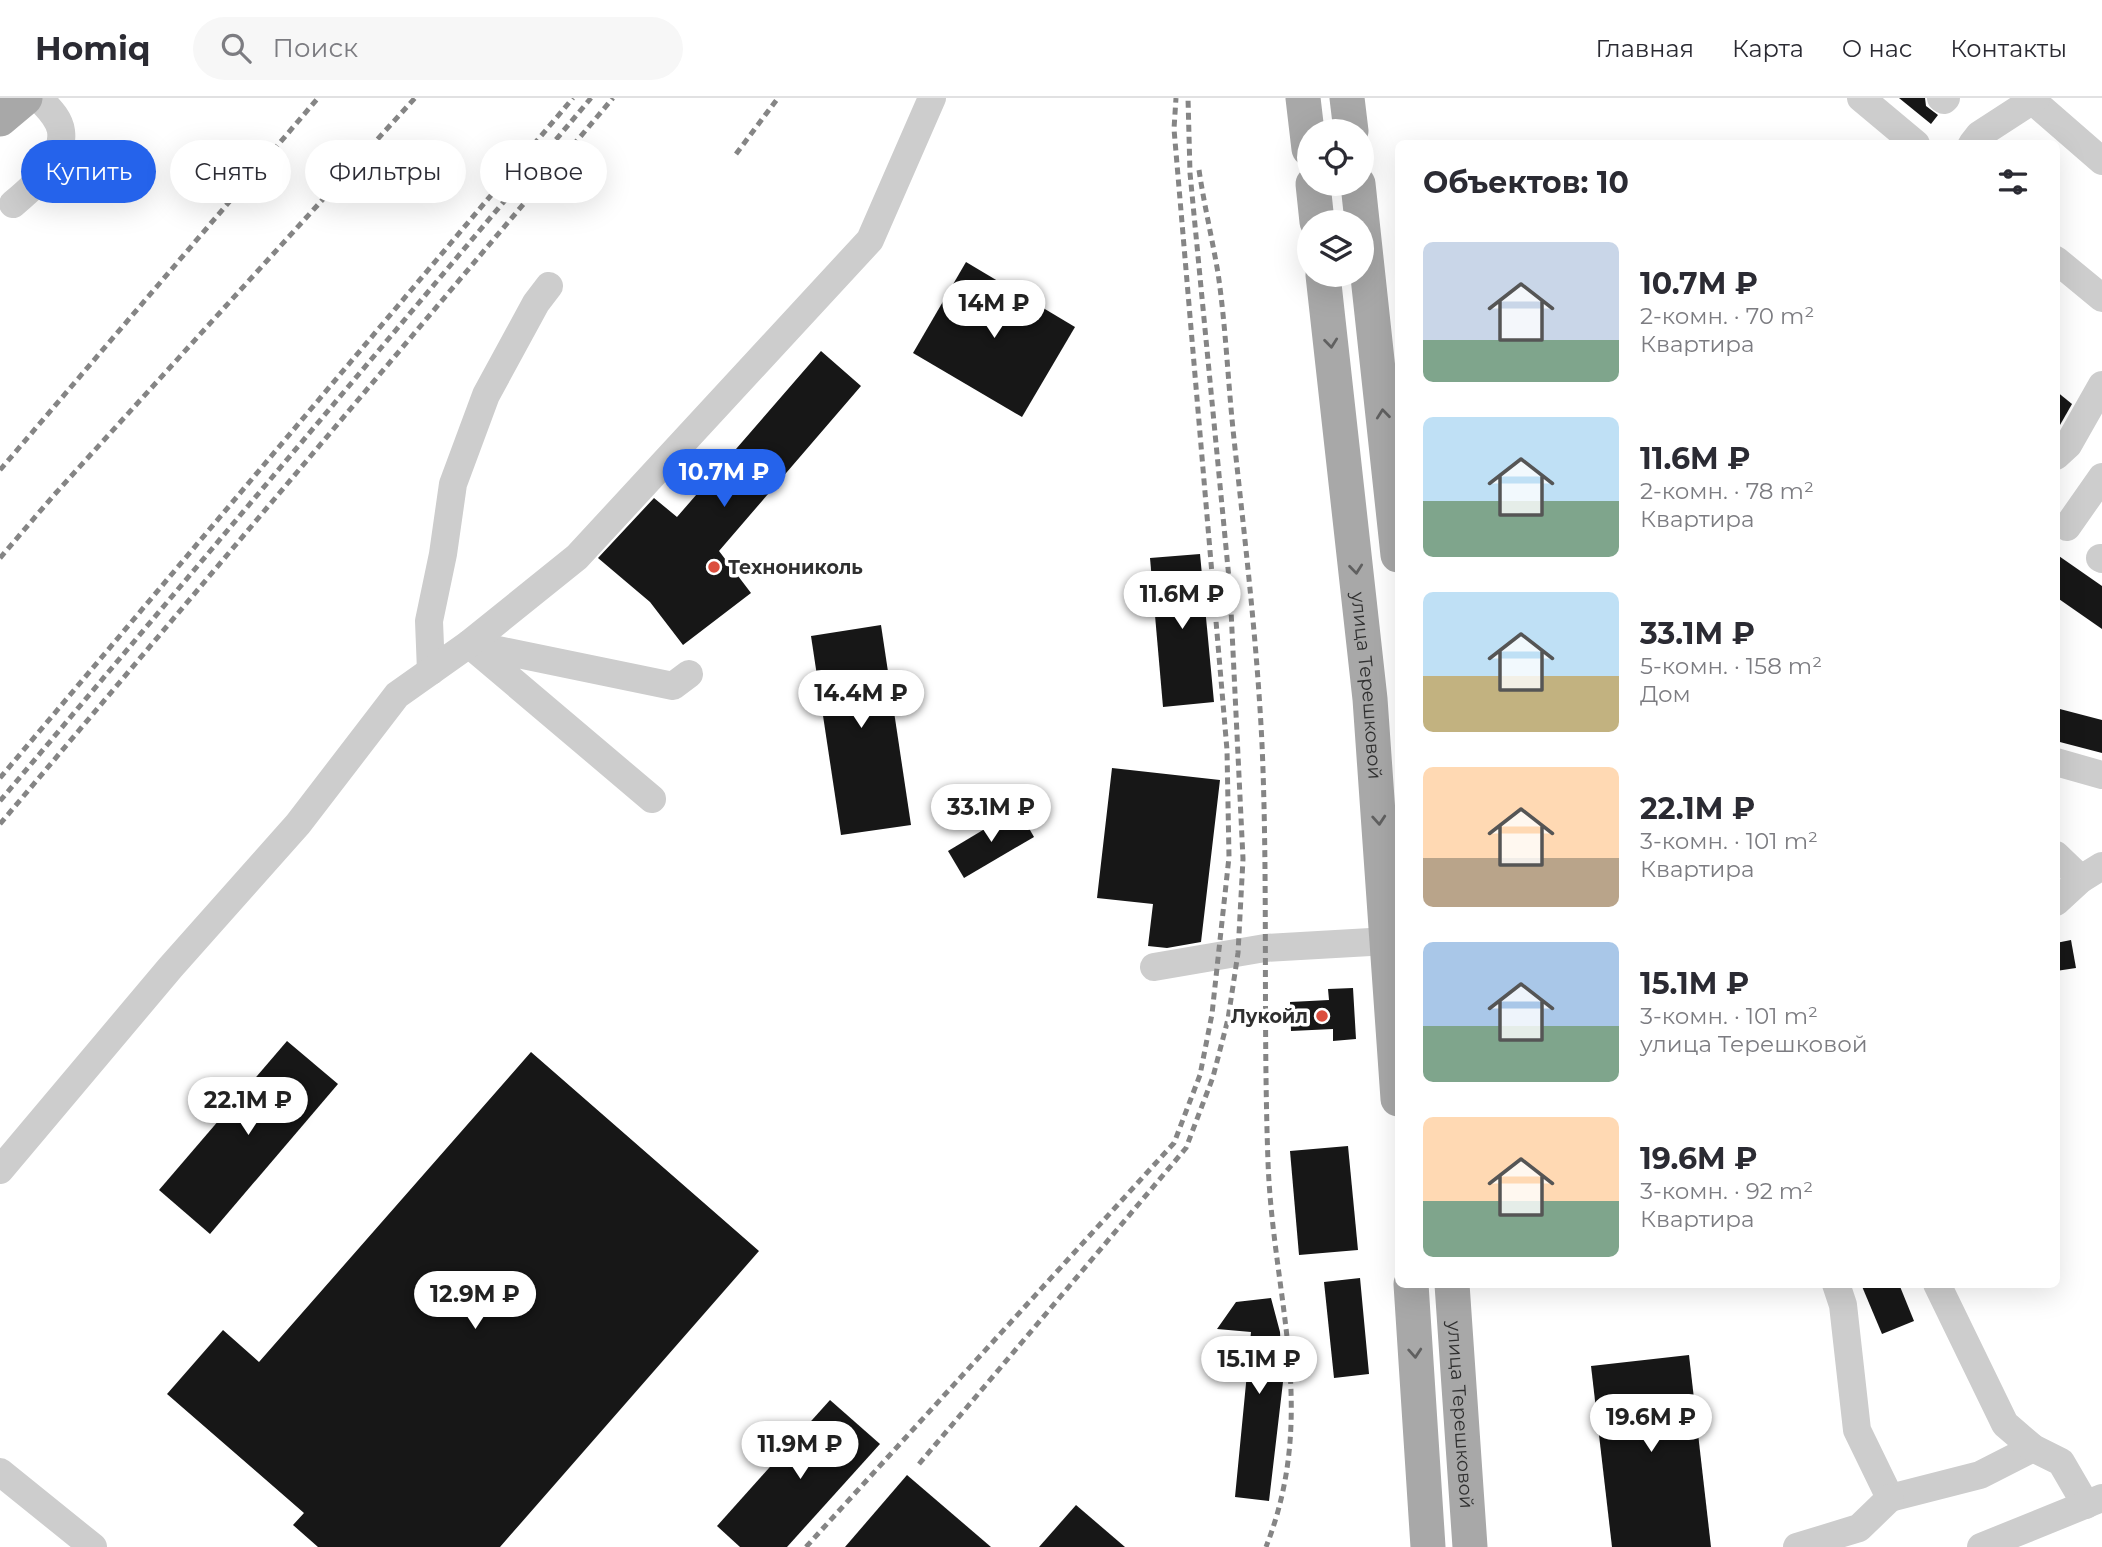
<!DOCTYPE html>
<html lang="ru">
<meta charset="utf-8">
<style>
body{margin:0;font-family:Montserrat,sans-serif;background:#f7f7f7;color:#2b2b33;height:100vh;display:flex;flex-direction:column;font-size:26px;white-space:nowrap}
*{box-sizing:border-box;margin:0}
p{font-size:23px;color:#7c7c81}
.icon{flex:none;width:38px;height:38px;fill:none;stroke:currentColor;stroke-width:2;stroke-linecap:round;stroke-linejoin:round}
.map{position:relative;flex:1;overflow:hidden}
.sheet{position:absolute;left:1395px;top:42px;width:665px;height:1148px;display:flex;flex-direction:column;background:#fff;border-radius:10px;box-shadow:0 7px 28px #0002}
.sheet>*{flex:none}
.hud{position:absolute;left:21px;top:42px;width:665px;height:63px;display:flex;gap:14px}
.tools{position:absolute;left:1297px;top:21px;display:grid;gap:14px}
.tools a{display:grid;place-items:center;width:77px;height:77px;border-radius:50%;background:#fff;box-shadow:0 7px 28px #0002;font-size:35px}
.price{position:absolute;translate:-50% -60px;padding:0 16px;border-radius:24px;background:#fff;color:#222;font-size:23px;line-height:46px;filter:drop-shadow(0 2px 4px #0008)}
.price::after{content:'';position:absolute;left:50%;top:42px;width:21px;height:16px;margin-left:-10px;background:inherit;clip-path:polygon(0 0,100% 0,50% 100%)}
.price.selected{background:#2563eb;color:#fff}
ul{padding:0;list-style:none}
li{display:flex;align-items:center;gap:21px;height:175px;padding:0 28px}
li span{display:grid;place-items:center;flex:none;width:196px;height:140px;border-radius:10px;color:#555}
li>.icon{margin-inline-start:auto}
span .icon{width:84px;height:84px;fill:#fffc;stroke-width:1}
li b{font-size:30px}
h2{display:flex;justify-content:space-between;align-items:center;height:84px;padding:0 28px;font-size:30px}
.tag{padding:0 24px;border-radius:32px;background:#fff;box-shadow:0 7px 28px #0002;font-size:24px;line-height:63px}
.tag.selected{background:#2563eb;color:#fff}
header{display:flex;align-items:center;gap:42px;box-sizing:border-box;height:98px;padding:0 35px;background:#fff;border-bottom:2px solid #e1e1e2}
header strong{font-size:33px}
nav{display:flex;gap:38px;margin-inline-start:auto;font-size:24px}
.search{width:490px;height:63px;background:#f7f7f7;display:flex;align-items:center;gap:18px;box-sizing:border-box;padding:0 24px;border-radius:38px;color:#7c7c81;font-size:26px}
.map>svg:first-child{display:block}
</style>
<header>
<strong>Homiq</strong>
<div class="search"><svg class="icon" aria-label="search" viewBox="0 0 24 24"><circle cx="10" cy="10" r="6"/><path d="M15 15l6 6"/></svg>Поиск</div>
<nav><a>Главная</a><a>Карта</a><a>О нас</a><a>Контакты</a></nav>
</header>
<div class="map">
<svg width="2102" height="1449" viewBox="0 0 2102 1449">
<rect width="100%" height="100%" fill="#fff"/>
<!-- building -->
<g fill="#171717">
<path d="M 1899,0 L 1925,0 L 1926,8 L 1938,17 L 1931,26 Z"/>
<path d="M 966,164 L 1075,229 L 1022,319 L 913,255 Z"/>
<path d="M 821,253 L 861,288 L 719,453 L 751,495 L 683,547 L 650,504 L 598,460 L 654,400 L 677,419 Z"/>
<path d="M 2056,293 L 2072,306 L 2056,334 Z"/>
<path d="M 1200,456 L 1214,604 L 1163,609 L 1150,460 Z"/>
<path d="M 2056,456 L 2102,488 L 2102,531 L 2056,499 Z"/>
<path d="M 881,527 L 911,727 L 841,737 L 811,538 Z"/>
<path d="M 2056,610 L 2102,622 L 2102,655 L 2056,643 Z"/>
<path d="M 1112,670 L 1220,682 L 1201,844 L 1167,850 L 1148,848 L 1153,806 L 1097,800 Z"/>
<path d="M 1018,711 L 1034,739 L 964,780 L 948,753 Z"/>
<path d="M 2071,842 L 2076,870 L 2056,873 L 2056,845 Z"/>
<path d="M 1353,890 L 1356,941 L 1333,943 L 1333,931 L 1291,933 L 1290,904 L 1329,902 L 1328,891 Z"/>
<path d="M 287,943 L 338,986 L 210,1136 L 159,1092 Z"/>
<path d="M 531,954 L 759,1153 L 500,1449 L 318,1449 L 293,1427 L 304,1415 L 167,1296 L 223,1232 L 259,1264 Z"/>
<path d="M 1348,1048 L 1358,1152 L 1299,1157 L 1290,1053 Z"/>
<path d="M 1360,1180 L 1369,1276 L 1334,1280 L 1324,1184 Z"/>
<path d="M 1861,1186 L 1899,1186 L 1914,1223 L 1882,1236 Z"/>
<path d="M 1271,1200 L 1280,1234 L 1283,1284 L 1269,1403 L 1235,1399 L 1251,1234 L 1217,1231 L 1236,1204 Z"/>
<path d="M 1689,1257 L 1711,1449 L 1612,1449 L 1591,1268 Z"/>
<path d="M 830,1302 L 880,1346 L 787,1449 L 740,1449 L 717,1428 Z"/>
<path d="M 907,1377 L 991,1449 L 845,1449 Z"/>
<path d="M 1076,1407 L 1125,1449 L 1039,1449 Z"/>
</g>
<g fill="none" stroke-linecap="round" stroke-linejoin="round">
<!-- minor -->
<g stroke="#cdcdcd" stroke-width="28">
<path d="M 1861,0 L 1916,46"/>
<path d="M 1941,0 L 1944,2 L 1946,0"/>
<path d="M 2033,3 L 2102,63"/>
<path d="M 1972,46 L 1979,37 L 2036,0"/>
<path d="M 13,106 C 33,89 65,63 61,33 C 59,19 47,9 39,0"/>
<path d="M 2056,162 L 2102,200"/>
<path d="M 2056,358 L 2068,347 L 2102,287"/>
<path d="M 2067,429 L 2102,379"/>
<path d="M 2100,460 L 2102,461"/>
<path d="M 431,573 L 429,523 L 443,456 L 453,386 L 486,297 L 536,205 L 549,188"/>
<path d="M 2056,664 L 2102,677"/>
<path d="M 652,701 L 469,546 L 673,588 L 689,576"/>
<path d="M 2056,757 L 2081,781"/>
<path d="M 2056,804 L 2081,781 L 2102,768"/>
<path d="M 1154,869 L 1265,850 L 1388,843"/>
<path d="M 0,1072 L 170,870 L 298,726 L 397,597 L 469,546 L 577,459 L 870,142 L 932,0"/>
<path d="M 1836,1186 L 1843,1207 L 1857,1332 L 1890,1400 L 1980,1377 L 2033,1350"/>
<path d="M 1937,1186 L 2005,1326 L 2033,1350 L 2061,1364 L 2086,1407"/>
<path d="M 0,1374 L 93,1449"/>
<path d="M 1797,1449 L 1859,1430 L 1890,1400"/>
<path d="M 1981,1449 L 2102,1400"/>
</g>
<!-- major -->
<g stroke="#a8a8a8" stroke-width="35">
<path d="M 1303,0 L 1309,51"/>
<path d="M 1347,0 L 1351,33"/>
<path d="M 0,21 L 25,0"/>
<path d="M 1313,86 L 1317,124"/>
<path d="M 1358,86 L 1398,457"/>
<path id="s1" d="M 1323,177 L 1370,601 L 1398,1001"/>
<path d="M 1411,1186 L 1428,1449"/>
<path id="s2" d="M 1452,1186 L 1470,1449"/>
</g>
<!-- rail -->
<g stroke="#858585" stroke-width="5" stroke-dasharray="7 5" stroke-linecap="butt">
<path d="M 736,56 L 778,0"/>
<path d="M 1199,72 C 1204,106 1212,140 1218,175 C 1226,230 1228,286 1234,341 C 1245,443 1257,544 1262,646 C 1268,785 1263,925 1268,1064 C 1273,1200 1319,1314 1266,1449"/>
<path d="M 0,372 L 318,0"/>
<path d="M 0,460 L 54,397 L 415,0"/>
<path d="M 0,680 L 573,0"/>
<path d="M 0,703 L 591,0"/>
<path d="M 0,726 L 613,0"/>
<path d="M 919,1366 L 1186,1050 L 1213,979 L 1228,921 L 1238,855 L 1243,761 L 1230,491 L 1190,75 L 1188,0"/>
<path d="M 806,1449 L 1174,1045 L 1200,977 L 1212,916 L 1229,759 L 1227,652 L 1174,31 L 1176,0"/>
</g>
</g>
<!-- one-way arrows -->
<defs><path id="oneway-chevron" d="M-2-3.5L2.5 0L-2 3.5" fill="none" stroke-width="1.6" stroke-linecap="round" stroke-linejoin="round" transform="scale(1.75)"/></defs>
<g stroke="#606060">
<use href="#oneway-chevron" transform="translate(1331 245) rotate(84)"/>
<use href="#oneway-chevron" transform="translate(1383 316) rotate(-96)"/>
<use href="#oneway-chevron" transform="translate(1356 471) rotate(84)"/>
<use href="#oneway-chevron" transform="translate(1379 722) rotate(86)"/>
<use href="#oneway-chevron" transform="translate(1415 1255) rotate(86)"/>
</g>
<!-- markers -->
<g fill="#db4e3e" stroke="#fff" stroke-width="2.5">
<circle cx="714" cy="469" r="7"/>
<circle cx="1322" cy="918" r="7"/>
</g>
<g text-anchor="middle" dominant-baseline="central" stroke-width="7" stroke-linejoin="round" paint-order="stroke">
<!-- poi labels -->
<g font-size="19" font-weight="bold" fill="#303030" stroke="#fff" text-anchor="start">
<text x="728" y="469">Технониколь</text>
<text x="1308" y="918" text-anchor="end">Лукойл</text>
</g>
<!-- street labels -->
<g font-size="19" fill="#303030" stroke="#fff">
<text stroke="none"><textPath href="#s1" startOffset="413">улица Терешковой</textPath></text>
<text stroke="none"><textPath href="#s2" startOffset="131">улица Терешковой</textPath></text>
</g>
</g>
</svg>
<div class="tools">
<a><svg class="icon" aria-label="locate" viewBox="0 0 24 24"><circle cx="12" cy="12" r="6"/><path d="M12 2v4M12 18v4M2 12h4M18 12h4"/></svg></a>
<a><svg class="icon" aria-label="layers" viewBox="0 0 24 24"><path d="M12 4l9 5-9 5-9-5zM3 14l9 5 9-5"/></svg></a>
</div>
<b class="price" style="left:994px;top:242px">14M ₽</b>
<b class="price selected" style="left:724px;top:411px">10.7M ₽</b>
<b class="price" style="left:1182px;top:533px">11.6M ₽</b>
<b class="price" style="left:861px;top:632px">14.4M ₽</b>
<b class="price" style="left:991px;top:746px">33.1M ₽</b>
<b class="price" style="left:248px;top:1039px">22.1M ₽</b>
<b class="price" style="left:475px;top:1233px">12.9M ₽</b>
<b class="price" style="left:1259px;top:1298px">15.1M ₽</b>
<b class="price" style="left:1651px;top:1356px">19.6M ₽</b>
<b class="price" style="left:800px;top:1383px">11.9M ₽</b>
<div class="hud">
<a class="tag selected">Купить</a>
<a class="tag">Снять</a>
<a class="tag">Фильтры</a>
<a class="tag">Новое</a>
</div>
<section class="sheet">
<h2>Объектов: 10<svg class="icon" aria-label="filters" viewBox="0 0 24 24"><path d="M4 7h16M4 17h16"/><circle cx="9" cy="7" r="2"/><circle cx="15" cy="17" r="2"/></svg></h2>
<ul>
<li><span style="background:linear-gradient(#c9d6e8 70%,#7fa58c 0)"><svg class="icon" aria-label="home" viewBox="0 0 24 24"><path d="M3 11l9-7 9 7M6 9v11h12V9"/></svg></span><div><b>10.7M ₽</b><p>2-комн. · 70 m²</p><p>Квартира</p></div></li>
<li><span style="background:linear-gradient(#bfe0f5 60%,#7fa58c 0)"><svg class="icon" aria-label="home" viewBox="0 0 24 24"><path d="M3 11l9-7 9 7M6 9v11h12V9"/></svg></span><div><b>11.6M ₽</b><p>2-комн. · 78 m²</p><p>Квартира</p></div></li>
<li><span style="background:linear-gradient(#bfe0f5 60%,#c2b280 0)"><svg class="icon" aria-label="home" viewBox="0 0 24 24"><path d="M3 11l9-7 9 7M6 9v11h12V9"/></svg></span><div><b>33.1M ₽</b><p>5-комн. · 158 m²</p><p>Дом</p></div></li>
<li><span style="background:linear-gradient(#ffd9b3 65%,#b9a48a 0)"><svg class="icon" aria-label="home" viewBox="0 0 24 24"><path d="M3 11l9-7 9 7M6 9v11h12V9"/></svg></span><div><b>22.1M ₽</b><p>3-комн. · 101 m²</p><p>Квартира</p></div></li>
<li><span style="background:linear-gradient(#a9c7e8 60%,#7fa58c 0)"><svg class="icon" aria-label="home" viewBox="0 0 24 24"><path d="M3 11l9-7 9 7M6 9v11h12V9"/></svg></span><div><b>15.1M ₽</b><p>3-комн. · 101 m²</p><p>улица Терешковой</p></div></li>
<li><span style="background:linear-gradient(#ffd9b3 60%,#7fa58c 0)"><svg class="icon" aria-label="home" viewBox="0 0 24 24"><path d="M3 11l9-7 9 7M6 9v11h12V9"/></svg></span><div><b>19.6M ₽</b><p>3-комн. · 92 m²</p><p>Квартира</p></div></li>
</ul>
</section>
</div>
